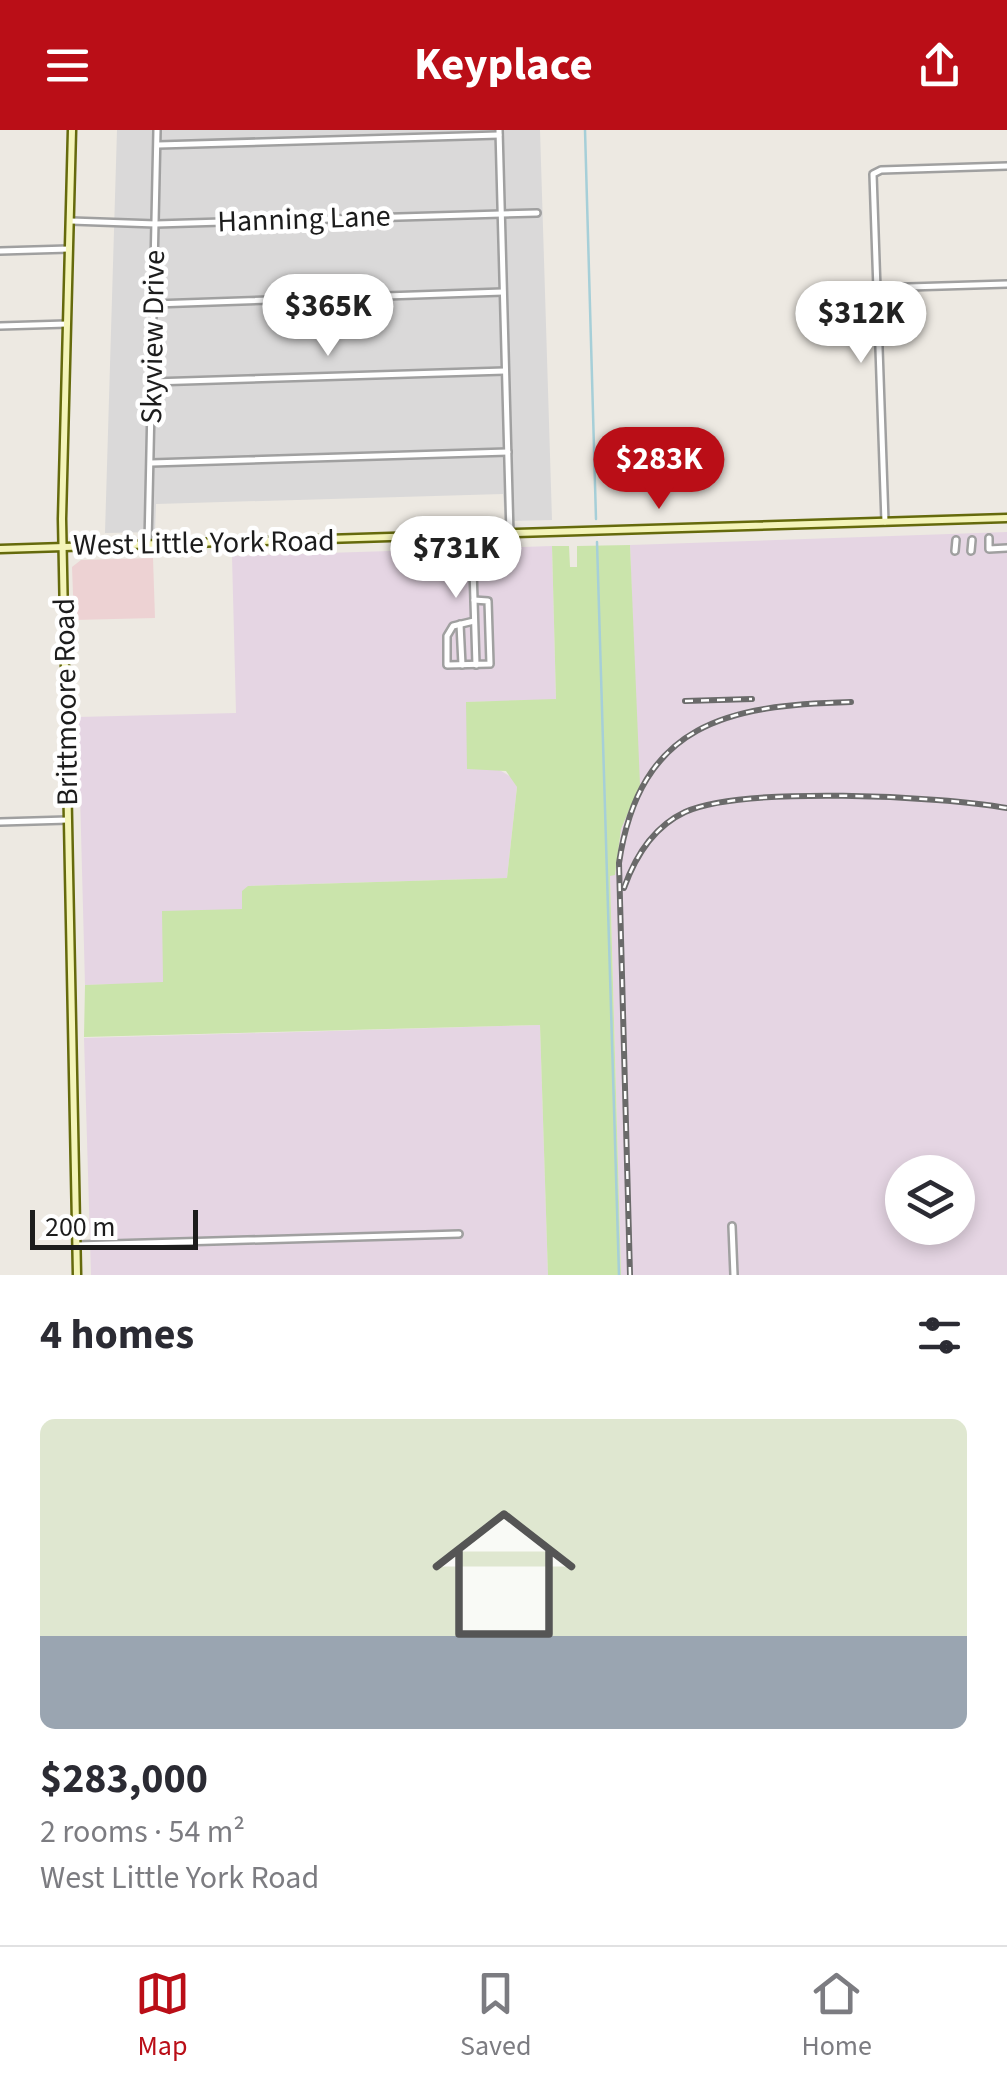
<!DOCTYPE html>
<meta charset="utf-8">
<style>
body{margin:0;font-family:"Source Sans 3",sans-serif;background:#f7f7f7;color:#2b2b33;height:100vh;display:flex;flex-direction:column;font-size:38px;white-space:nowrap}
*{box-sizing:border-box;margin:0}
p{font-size:32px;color:#7c7c81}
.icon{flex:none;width:55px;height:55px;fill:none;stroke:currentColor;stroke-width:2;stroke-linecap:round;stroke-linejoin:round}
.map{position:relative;height:1145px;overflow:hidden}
.panel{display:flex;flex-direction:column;background:#fff;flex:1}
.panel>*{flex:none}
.buttons{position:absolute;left:885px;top:1025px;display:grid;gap:20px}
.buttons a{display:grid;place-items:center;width:90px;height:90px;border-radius:50%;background:#fff;box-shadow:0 5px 15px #0003;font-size:50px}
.scale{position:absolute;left:30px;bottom:25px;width:168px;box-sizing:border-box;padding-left:10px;border:5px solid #1c1c1c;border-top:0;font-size:28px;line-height:35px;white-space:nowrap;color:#1c1c1c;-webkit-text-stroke:8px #fff;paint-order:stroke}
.price{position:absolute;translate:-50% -85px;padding:0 22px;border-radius:35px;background:#fff;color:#222;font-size:32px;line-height:65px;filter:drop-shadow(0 2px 5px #0008)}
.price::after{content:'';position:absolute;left:50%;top:60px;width:30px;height:22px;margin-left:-15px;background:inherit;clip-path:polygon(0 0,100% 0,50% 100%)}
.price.on{background:#ba0e17;color:#fff}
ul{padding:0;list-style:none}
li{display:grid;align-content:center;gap:20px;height:530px;padding:0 40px}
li+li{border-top:2px solid #e1e1e2}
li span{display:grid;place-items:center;height:310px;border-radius:15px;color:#555}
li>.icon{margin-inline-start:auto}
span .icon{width:180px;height:180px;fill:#fffc;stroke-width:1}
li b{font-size:42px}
h2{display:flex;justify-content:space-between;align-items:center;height:120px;padding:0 40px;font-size:42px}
header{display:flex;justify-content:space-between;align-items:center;height:130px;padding:0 40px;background:#ba0e17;color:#fff;font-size:45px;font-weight:700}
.tab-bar{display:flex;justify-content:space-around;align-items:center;height:140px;border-top:2px solid #e1e1e2;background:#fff;font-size:28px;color:#7c7c81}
.tab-bar a{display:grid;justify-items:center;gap:5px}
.tab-bar .on{color:#ba0e17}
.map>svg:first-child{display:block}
</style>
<header><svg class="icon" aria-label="menu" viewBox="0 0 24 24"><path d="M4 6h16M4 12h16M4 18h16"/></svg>Keyplace<svg class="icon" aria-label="share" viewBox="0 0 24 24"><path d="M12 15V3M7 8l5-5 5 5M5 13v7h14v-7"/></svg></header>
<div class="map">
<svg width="1007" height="1145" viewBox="0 0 1007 1145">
<rect width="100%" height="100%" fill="#ede9e2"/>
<!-- residential -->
<path fill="#dad9d9" d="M 117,0 L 540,0 L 552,390 L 505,391 L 503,364 L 156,374 L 155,402 L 105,403 Z"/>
<!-- commercial -->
<path fill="#edd2d3" d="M 153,428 L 155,488 L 74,490 L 72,437 L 81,430 Z"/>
<!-- industrial -->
<g fill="#e5d5e3" fill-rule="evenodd">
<path d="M 1007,402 L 1007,1145 L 621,1145 L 610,745 L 615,745 L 621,699 L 638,653 L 630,415 ZM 902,1042 L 958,1042 L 958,1098 L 902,1098 Z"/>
<path d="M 552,416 L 556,570 L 466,572 L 496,638 L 513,648 L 517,657 L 507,748 L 248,756 L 243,779 L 163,853 L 85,855 L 78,587 L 236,583 L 232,426 Z"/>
<path d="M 540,895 L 548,1145 L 91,1145 L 84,908 Z"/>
</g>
<!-- grass -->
<path fill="#cae4ab" d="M 630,415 L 640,655 L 621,699 L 615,745 L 610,746 L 621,1145 L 548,1145 L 540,895 L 84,907 L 85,855 L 163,852 L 162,781 L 242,779 L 242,761 L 248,756 L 507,748 L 517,657 L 506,641 L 467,639 L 466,572 L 556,569 L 552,416 L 569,416 L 570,437 L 577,437 L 577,416 Z"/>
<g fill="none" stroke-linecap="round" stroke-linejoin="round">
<!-- stream -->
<g stroke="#a6cfd8" stroke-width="2.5">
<path d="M 585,0 L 596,389"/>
<path d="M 597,412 L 619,1145"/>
</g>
<defs>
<g id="street">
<path d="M 499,0 L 510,405"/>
<path d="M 158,15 L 499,5"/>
<path d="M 71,91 L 156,94 L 537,83"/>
<path d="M 0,121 L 69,119"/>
<path d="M 876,158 L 1007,154"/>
<path d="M 154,174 L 503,162"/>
<path d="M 0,196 L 67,194"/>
<path d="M 152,252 L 505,241"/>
<path d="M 151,333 L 508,322"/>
<path d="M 885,392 L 873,44 L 881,40 L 1007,36"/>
<path d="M 472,406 L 476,535"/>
<path d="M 989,408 L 989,419 L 1007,418"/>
<path d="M 148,414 L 157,0"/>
<path d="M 955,421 L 956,410"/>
<path d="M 971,421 L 972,410"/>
<path d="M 474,470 L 488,471 L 490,534 L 447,535 L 447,506 L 453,496 L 474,491"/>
<path d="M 460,494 L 462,535"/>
<path d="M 0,692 L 68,690"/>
<path d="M 732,1096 L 734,1145"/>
<path d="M 77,1115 L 459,1104"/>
</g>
<g id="secondary">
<path d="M 72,0 L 62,389 L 77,1145"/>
<path d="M 0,419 L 1007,388"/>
</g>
</defs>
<!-- street casing -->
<use href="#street" stroke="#a0a0a0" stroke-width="10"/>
<!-- secondary casing -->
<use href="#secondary" stroke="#656a0c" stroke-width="11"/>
<!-- street -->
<use href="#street" stroke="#fff" stroke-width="5"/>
<!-- secondary -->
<use href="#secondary" stroke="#f4f4b9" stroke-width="6"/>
<defs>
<g id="rail">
<path d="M 685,571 L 752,569"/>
<path d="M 624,758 C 635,727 653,697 685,682 C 743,656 941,666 1007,678"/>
<path d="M 630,1145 L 619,733 C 640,592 729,575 851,572"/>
</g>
</defs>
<!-- rail casing -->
<use href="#rail" stroke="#6a6a6a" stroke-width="6"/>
<!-- rail -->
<use href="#rail" stroke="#fff" stroke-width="2.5" stroke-dasharray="8" stroke-linecap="butt"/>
</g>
<g text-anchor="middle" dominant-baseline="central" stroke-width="9" stroke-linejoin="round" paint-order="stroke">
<!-- street labels -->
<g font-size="30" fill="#1c1c1c" stroke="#fff">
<text transform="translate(304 89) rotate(-2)">Hanning Lane</text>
<text transform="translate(153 207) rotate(-89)">Skyview Drive</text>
<text transform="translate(204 413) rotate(-1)">West Little York Road</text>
<text transform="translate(66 572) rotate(-91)">Brittmoore Road</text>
</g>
</g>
</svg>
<div class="buttons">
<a><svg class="icon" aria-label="layers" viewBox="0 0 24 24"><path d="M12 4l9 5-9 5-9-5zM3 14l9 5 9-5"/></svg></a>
</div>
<div class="scale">200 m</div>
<b class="price" style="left:328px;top:229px">$365K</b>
<b class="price" style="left:861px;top:236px">$312K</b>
<b class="price on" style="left:659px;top:382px">$283K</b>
<b class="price" style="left:456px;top:471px">$731K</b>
</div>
<section class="panel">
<h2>4 homes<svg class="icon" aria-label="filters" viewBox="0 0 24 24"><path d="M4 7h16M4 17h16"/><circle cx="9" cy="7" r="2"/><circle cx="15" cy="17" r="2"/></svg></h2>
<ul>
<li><span style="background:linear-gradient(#dfe7d0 70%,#9aa5b1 0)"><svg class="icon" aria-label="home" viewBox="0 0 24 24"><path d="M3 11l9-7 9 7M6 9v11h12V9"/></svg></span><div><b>$283,000</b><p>2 rooms · 54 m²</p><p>West Little York Road</p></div></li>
</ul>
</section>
<nav class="tab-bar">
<a class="on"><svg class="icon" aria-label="map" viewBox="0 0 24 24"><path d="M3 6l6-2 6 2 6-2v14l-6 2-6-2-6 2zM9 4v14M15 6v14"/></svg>Map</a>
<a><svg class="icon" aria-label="saved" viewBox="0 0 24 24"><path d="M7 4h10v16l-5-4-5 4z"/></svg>Saved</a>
<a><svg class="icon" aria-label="home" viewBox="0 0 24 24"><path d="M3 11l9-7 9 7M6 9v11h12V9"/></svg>Home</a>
</nav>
